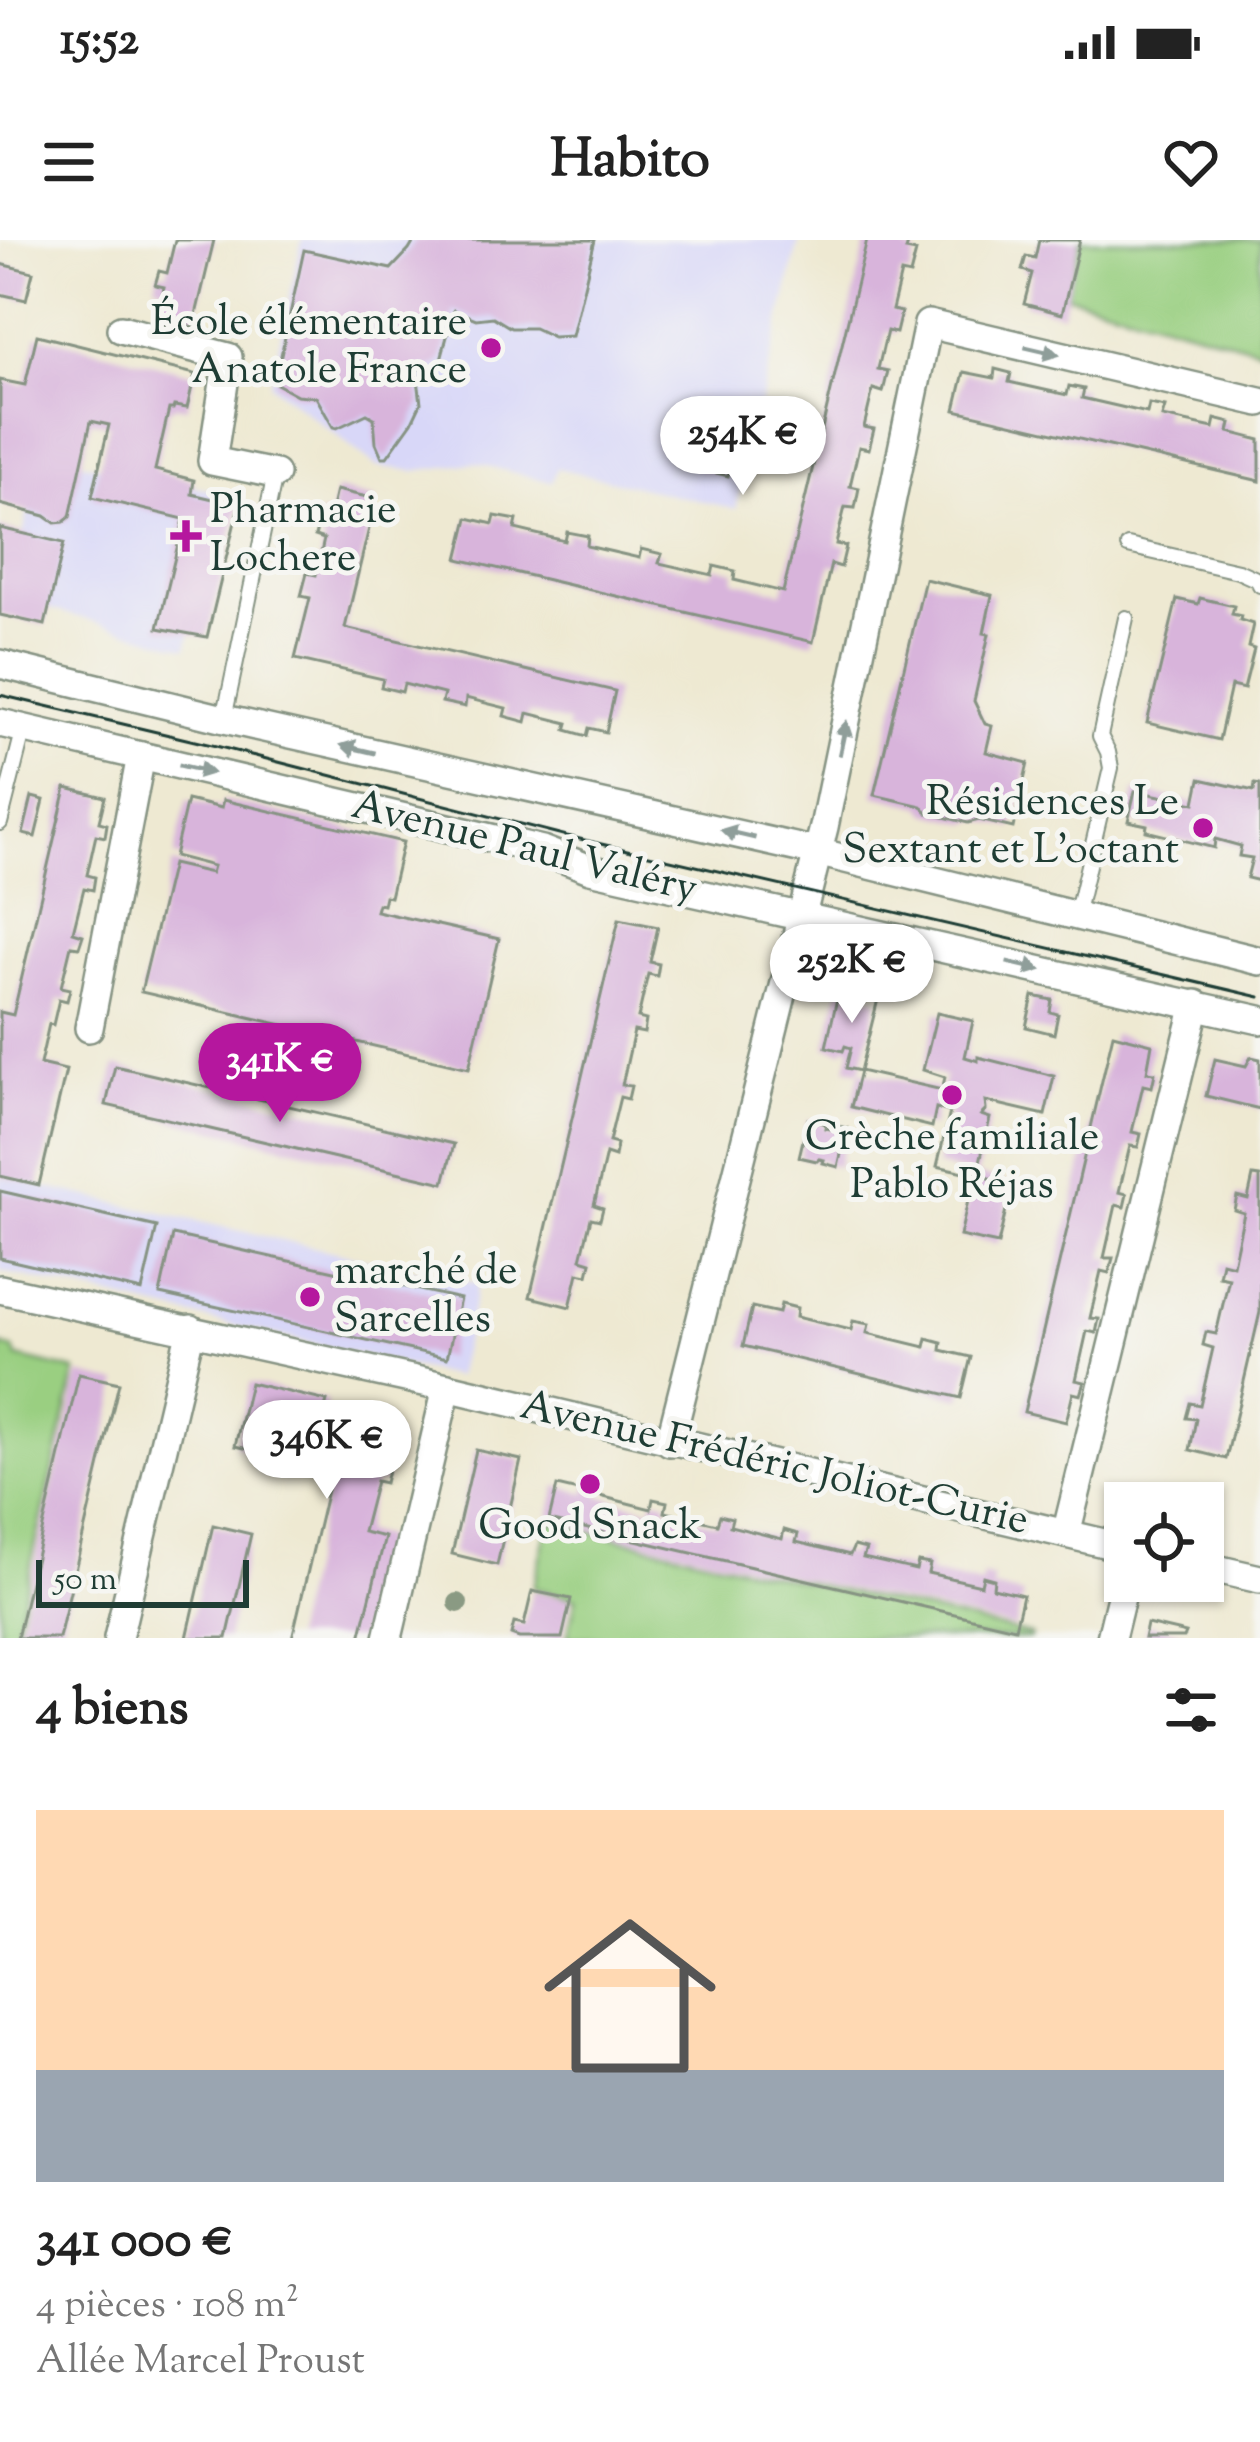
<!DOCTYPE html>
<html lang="fr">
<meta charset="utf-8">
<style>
body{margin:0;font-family:"Sorts Mill Goudy",serif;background:#f6f6f6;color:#222;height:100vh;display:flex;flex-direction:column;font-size:45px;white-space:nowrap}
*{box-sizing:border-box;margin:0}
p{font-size:39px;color:#767676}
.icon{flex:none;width:66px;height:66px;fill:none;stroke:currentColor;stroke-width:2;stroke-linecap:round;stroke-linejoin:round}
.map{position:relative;height:1398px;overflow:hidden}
.drawer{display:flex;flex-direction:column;background:#fff;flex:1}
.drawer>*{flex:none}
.controls{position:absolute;left:1104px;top:1242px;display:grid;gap:24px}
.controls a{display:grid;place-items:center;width:120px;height:120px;border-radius:0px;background:#fff;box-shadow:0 3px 9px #0004;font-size:60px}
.scale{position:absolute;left:36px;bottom:30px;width:213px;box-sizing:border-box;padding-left:12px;border:6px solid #1f3d34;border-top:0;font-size:33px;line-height:42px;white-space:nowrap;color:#1f3d34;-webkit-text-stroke:9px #f6f6f2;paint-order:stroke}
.price{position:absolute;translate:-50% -102px;padding:0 27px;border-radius:42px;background:#fff;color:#222;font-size:39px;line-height:78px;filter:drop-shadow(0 3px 6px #0008)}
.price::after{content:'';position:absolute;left:50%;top:72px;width:36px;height:27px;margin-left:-18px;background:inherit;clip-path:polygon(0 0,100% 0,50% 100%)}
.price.current{background:#b5179e;color:#fff}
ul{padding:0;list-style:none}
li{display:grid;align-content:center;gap:24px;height:636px;padding:0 36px}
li+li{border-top:3px solid #e0e0e0}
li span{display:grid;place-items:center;height:372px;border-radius:0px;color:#555}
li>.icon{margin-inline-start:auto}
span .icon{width:216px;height:216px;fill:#fffc;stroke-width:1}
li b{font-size:51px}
h2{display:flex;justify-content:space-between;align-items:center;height:144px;padding:0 36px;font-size:51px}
.status{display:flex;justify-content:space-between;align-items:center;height:84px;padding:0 60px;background:#fff;direction:ltr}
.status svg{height:33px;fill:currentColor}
header{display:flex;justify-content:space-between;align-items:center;height:156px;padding:0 36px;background:#fff;font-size:54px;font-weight:800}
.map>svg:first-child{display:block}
</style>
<div class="status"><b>15:52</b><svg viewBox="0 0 49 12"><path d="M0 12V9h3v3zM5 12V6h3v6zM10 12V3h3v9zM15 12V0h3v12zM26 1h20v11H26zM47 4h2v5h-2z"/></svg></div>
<header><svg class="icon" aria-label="menu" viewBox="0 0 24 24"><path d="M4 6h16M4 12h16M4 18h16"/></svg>Habito<svg class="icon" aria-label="heart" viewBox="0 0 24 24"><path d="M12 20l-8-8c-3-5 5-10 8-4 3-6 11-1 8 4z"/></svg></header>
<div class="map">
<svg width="1260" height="1398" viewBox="0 0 1260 1398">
<rect width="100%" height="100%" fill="#f6f6f2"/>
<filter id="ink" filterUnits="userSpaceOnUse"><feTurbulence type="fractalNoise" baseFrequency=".00833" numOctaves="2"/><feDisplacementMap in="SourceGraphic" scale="24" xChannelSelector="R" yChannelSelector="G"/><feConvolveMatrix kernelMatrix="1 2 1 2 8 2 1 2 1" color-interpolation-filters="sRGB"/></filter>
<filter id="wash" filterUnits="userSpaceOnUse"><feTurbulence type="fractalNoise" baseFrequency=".004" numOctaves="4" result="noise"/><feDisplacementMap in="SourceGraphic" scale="48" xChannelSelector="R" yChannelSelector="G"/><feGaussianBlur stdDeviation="2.7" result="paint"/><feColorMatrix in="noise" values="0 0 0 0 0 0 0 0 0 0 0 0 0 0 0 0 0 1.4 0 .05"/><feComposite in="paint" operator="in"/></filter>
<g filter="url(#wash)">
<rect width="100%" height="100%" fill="#eee9d2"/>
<!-- built -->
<g fill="#d8d7f8">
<path d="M 302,0 L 799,0 L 736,269 L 557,228 L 552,242 L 475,223 L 414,231 L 376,226 L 270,144 Z"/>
<path d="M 41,214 L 221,252 L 187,408 L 9,357 Z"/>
<path d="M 0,937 L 478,1044 L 456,1137 L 0,1031 Z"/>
</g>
<!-- green -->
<g fill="#9acf81" stroke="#5c865a" stroke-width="3">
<path d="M 1080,0 L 1260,0 L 1260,109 L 1066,55 Z"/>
<path d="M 0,1105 L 14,1109 L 17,1117 L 76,1131 L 14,1398 L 0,1398 Z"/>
<path d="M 548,1282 L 1031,1395 L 1030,1398 L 567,1398 L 576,1358 L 533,1348 Z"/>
</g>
<g id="blocks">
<!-- building -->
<g fill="#d8b4db">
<path d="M 175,0 L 214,0 L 193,87 L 157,78 L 164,47 L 155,45 L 159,31 L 167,33 Z"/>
<path d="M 415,0 L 595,0 L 572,96 L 553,97 L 534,88 L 511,88 L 493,77 L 476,79 L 454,70 L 440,123 L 433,127 L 421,127 L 417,131 L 421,163 L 412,182 L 387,217 L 382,217 L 376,203 L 374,178 L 367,174 L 337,188 L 333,187 L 316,157 L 297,155 L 275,143 L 304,10 L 391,29 L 409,10 Z"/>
<path d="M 867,0 L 909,0 L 906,10 L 916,12 L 910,35 L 901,33 L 892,70 L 901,72 L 896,93 L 887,91 L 878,129 L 888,131 L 883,152 L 873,149 L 864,187 L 874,189 L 869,209 L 859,207 L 850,246 L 859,248 L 855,268 L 845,267 L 836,304 L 846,306 L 841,327 L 831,324 L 813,402 L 458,319 L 468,278 L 493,284 L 495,276 L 517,280 L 515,289 L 565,301 L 567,292 L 588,296 L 587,306 L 639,318 L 641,309 L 662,314 L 659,323 L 712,335 L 714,326 L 735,331 L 734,340 L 783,352 Z"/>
<path d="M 1039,0 L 1080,0 L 1062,74 L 1024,64 L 1032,33 L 1022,30 L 1026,16 L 1035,18 Z"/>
<path d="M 0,24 L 33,32 L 26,60 L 0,54 Z"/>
<path d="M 37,95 L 195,134 L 187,168 L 174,166 L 173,169 L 169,169 L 155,230 L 194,240 L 192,254 L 239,265 L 207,397 L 158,388 L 184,279 L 92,257 L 109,185 L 91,181 L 70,277 L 64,282 L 55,283 L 45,276 L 0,264 L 0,140 L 25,145 Z"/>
<path d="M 995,129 L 1011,133 L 1009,142 L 1067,155 L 1069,146 L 1084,149 L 1082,158 L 1147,173 L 1149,164 L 1165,167 L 1162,177 L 1213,188 L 1215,179 L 1231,183 L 1229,192 L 1260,200 L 1260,241 L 955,170 L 964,132 L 994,138 Z"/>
<path d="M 713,163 L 745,172 L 728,236 L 696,228 Z"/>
<path d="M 336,250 L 376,259 L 345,388 L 615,451 L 606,492 L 589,488 L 587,496 L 566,490 L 568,483 L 528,473 L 526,482 L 504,476 L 506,468 L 466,458 L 465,467 L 442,462 L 444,454 L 404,444 L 402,452 L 381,447 L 383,439 L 295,419 L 310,358 L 301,356 L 307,333 L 316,335 L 324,299 L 315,296 L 321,274 L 330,276 Z"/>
<path d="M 0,288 L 64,303 L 45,385 L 0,375 Z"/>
<path d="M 925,339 L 992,355 L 984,393 L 989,394 L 974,461 L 985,484 L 992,486 L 986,512 L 1028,523 L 1013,588 L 979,580 L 968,583 L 927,573 L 922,566 L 874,555 Z"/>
<path d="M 1200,358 L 1234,366 L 1232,374 L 1241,376 L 1240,380 L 1253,384 L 1248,407 L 1254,409 L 1244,449 L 1231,446 L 1219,500 L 1147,483 L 1177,359 L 1198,364 Z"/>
<path d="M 1200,539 L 1254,551 L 1255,544 L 1260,545 L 1260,641 L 1247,638 L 1252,618 L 1239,616 L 1241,606 L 1215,599 L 1214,608 L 1146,591 L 1147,585 L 1128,581 L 1135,551 L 1195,563 Z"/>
<path d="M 66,548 L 105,557 L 99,582 L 107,584 L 105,597 L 96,595 L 87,635 L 95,637 L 93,650 L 84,648 L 73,692 L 83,695 L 79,707 L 71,706 L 61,747 L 70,749 L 67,761 L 59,759 L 53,785 L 49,784 L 40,824 L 66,830 L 39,945 L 0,936 L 0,772 L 13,775 Z"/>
<path d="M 32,557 L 44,560 L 35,597 L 23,594 Z"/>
<path d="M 187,560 L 221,568 L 223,560 L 403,602 L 390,657 L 385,656 L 383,665 L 378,664 L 376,671 L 499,699 L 469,828 L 141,752 L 172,624 L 211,633 L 213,626 L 174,616 Z"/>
<path d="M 619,679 L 658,687 L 650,722 L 659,724 L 657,736 L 648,734 L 638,778 L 646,780 L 644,793 L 634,791 L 622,845 L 631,846 L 628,859 L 620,857 L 609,902 L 617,904 L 615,917 L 606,914 L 594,965 L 603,968 L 600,980 L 591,978 L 581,1019 L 591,1022 L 588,1035 L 578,1033 L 570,1067 L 530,1057 Z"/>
<path d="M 839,750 L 878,759 L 860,831 L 846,828 L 851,808 L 845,806 L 843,811 L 826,807 Z"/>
<path d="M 1033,756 L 1052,760 L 1050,772 L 1058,774 L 1054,794 L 1026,787 Z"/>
<path d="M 937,773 L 973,781 L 965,817 L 978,821 L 978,817 L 1054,836 L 1045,875 L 985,861 L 986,870 L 981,875 L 990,878 L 977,935 L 937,926 L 950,872 L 936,868 L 932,887 L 851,867 L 860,831 L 942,850 L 945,837 L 923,830 Z"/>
<path d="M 1113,794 L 1152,804 L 1147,832 L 1155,833 L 1152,847 L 1143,845 L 1132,892 L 1141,894 L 1138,907 L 1130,906 L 1119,952 L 1127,954 L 1124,967 L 1116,965 L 1104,1018 L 1113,1018 L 1109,1033 L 1101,1031 L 1090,1078 L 1099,1079 L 1096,1093 L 1087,1091 L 1076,1140 L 1085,1142 L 1081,1155 L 1073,1153 L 1066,1182 L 1024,1172 Z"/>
<path d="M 1251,817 L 1260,819 L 1260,869 L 1206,856 L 1215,819 L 1246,826 Z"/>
<path d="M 115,826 L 454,904 L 444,943 L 106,865 Z"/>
<path d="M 808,879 L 826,884 L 825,888 L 831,889 L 832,885 L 847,888 L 838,927 L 823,923 L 824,920 L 819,919 L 817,921 L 799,917 Z"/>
<path d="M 974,934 L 1012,944 L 998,1004 L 960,996 Z"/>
<path d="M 1253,936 L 1260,937 L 1260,1072 L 1226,1219 L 1190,1210 L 1196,1179 L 1186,1178 L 1190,1163 L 1200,1165 L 1213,1108 L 1203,1105 L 1206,1092 L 1216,1094 L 1229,1038 L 1219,1036 L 1222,1022 L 1233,1025 L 1244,973 L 1234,970 L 1237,956 L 1248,959 Z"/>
<path d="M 0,951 L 157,987 L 142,1051 L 0,1018 Z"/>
<path d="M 173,995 L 460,1059 L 447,1118 L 160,1054 Z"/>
<path d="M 781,1064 L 797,1068 L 796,1077 L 851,1090 L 853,1081 L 869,1084 L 867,1093 L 925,1107 L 927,1098 L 942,1102 L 941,1110 L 971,1117 L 961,1158 L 743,1106 L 752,1067 L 779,1073 Z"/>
<path d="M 79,1134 L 119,1143 L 59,1398 L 17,1398 Z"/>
<path d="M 250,1143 L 327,1161 L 323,1176 L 396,1194 L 385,1243 L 376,1241 L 363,1292 L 385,1297 L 360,1398 L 292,1398 L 332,1229 L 235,1206 Z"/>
<path d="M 476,1210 L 521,1220 L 497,1325 L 452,1314 Z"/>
<path d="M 588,1244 L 601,1248 L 600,1256 L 651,1269 L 653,1259 L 667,1262 L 665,1272 L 717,1284 L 720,1275 L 732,1278 L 730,1286 L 782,1299 L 784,1290 L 798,1294 L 796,1302 L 850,1315 L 854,1306 L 866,1309 L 863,1318 L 916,1330 L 918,1322 L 930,1324 L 928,1333 L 981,1345 L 983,1336 L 994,1339 L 993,1348 L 1023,1355 L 1015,1388 L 549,1280 L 557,1246 L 586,1253 Z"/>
<path d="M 213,1285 L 251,1294 L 227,1398 L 187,1398 Z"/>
<path d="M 532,1351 L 571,1359 L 562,1398 L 519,1398 L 511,1395 L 514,1383 L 524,1385 Z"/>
<path d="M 1147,1384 L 1186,1393 L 1184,1398 L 1144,1398 Z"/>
</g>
</g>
</g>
<g filter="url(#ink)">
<use href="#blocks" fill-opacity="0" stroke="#869383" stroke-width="3"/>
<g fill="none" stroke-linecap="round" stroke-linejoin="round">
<defs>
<g id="service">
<path d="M 1128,306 L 1238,331 L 1258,340 L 1260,345"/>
<path d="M 224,479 L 275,234"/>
<path d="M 0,583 L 24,488"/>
<path d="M 1076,676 L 1111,528 L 1108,512 L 1100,496 L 1126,378"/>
</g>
<g id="minor">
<path d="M 121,89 L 228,117 L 212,221 L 275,234"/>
<path d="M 0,424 L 224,479 L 817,612 L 1260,721"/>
<path d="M 0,483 L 542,610 L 590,629 L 1260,780"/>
<path d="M 89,788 L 141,516"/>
<path d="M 0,1049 L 447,1147 L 1125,1308"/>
<path d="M 670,1202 L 824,587 L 928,84 L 1260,162"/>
<path d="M 1066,1294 L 1196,764"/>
<path d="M 1203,1326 L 1260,1339"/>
<path d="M 118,1398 L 191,1089"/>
<path d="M 388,1398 L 447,1147"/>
<path d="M 1111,1398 L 1125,1341"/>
</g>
</defs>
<!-- service casing -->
<use href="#service" stroke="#869383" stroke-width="18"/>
<!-- minor casing -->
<use href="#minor" stroke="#869383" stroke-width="32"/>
<!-- service -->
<use href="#service" stroke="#fff" stroke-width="14"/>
<!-- minor -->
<use href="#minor" stroke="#fff" stroke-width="27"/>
<!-- tram -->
<path stroke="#1f3d34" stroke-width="3" d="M 0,455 L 216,506 L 567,596 L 1260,757"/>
</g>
<!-- trees -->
<circle fill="#8a9a83" cx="458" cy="1363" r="10"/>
<!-- one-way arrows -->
<defs><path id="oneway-solid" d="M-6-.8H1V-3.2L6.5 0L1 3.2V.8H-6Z" transform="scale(3)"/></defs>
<g fill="#8f9e9a">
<use href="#oneway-solid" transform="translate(1042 111) rotate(13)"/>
<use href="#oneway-solid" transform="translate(843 498) rotate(-78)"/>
<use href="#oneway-solid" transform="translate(358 509) rotate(-167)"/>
<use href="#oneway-solid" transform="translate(196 529) rotate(13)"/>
<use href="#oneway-solid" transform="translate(738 594) rotate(-167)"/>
<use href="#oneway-solid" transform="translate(1024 726) rotate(13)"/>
</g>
</g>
<!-- markers -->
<g fill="#b5179e" stroke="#f6f6f2" stroke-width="4.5">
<circle cx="491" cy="108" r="12"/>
<path d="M180 278h12v12h12v12h-12v12h-12v-12h-12v-12h12z"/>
<circle cx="1203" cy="588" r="12"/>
<circle cx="952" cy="855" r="12"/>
<circle cx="310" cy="1057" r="12"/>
<circle cx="590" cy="1244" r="12"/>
</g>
<g text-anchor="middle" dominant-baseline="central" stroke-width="10" stroke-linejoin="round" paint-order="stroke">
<!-- poi labels -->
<g font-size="42" fill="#1f3d34" stroke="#f6f6f2" text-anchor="end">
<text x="467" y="84">École élémentaire<tspan x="467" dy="48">Anatole France</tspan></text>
<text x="210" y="272" text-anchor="start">Pharmacie<tspan x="210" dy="48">Lochere</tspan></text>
<text x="1179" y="564">Résidences Le<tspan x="1179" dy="48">Sextant et L'octant</tspan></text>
<text x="952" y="899" text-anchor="middle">Crèche familiale<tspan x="952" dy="48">Pablo Réjas</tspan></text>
<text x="334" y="1033" text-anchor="start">marché de<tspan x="334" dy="48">Sarcelles</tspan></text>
<text x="590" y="1288" text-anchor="middle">Good Snack</text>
</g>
<!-- street labels -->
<g font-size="42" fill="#1f3d34" stroke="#f6f6f2">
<text transform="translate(524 609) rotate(14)">Avenue Paul Valéry</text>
<text transform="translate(774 1225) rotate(13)">Avenue Frédéric Joliot-Curie</text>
</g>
</g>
</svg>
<div class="controls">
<a><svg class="icon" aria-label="locate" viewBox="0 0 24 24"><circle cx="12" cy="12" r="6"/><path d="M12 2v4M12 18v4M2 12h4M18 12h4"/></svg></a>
</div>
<div class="scale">50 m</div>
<b class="price" style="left:743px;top:258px">254K €</b>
<b class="price" style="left:852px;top:786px">252K €</b>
<b class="price current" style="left:280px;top:885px">341K €</b>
<b class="price" style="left:327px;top:1262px">346K €</b>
</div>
<section class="drawer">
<h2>4 biens<svg class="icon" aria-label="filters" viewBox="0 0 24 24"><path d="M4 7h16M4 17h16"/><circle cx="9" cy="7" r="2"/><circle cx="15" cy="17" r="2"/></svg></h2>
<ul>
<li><span style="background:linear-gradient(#ffd9b3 70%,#9aa5b1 0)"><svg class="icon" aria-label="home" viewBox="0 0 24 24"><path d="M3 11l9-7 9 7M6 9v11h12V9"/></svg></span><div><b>341 000 €</b><p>4 pièces · 108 m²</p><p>Allée Marcel Proust</p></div></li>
</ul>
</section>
